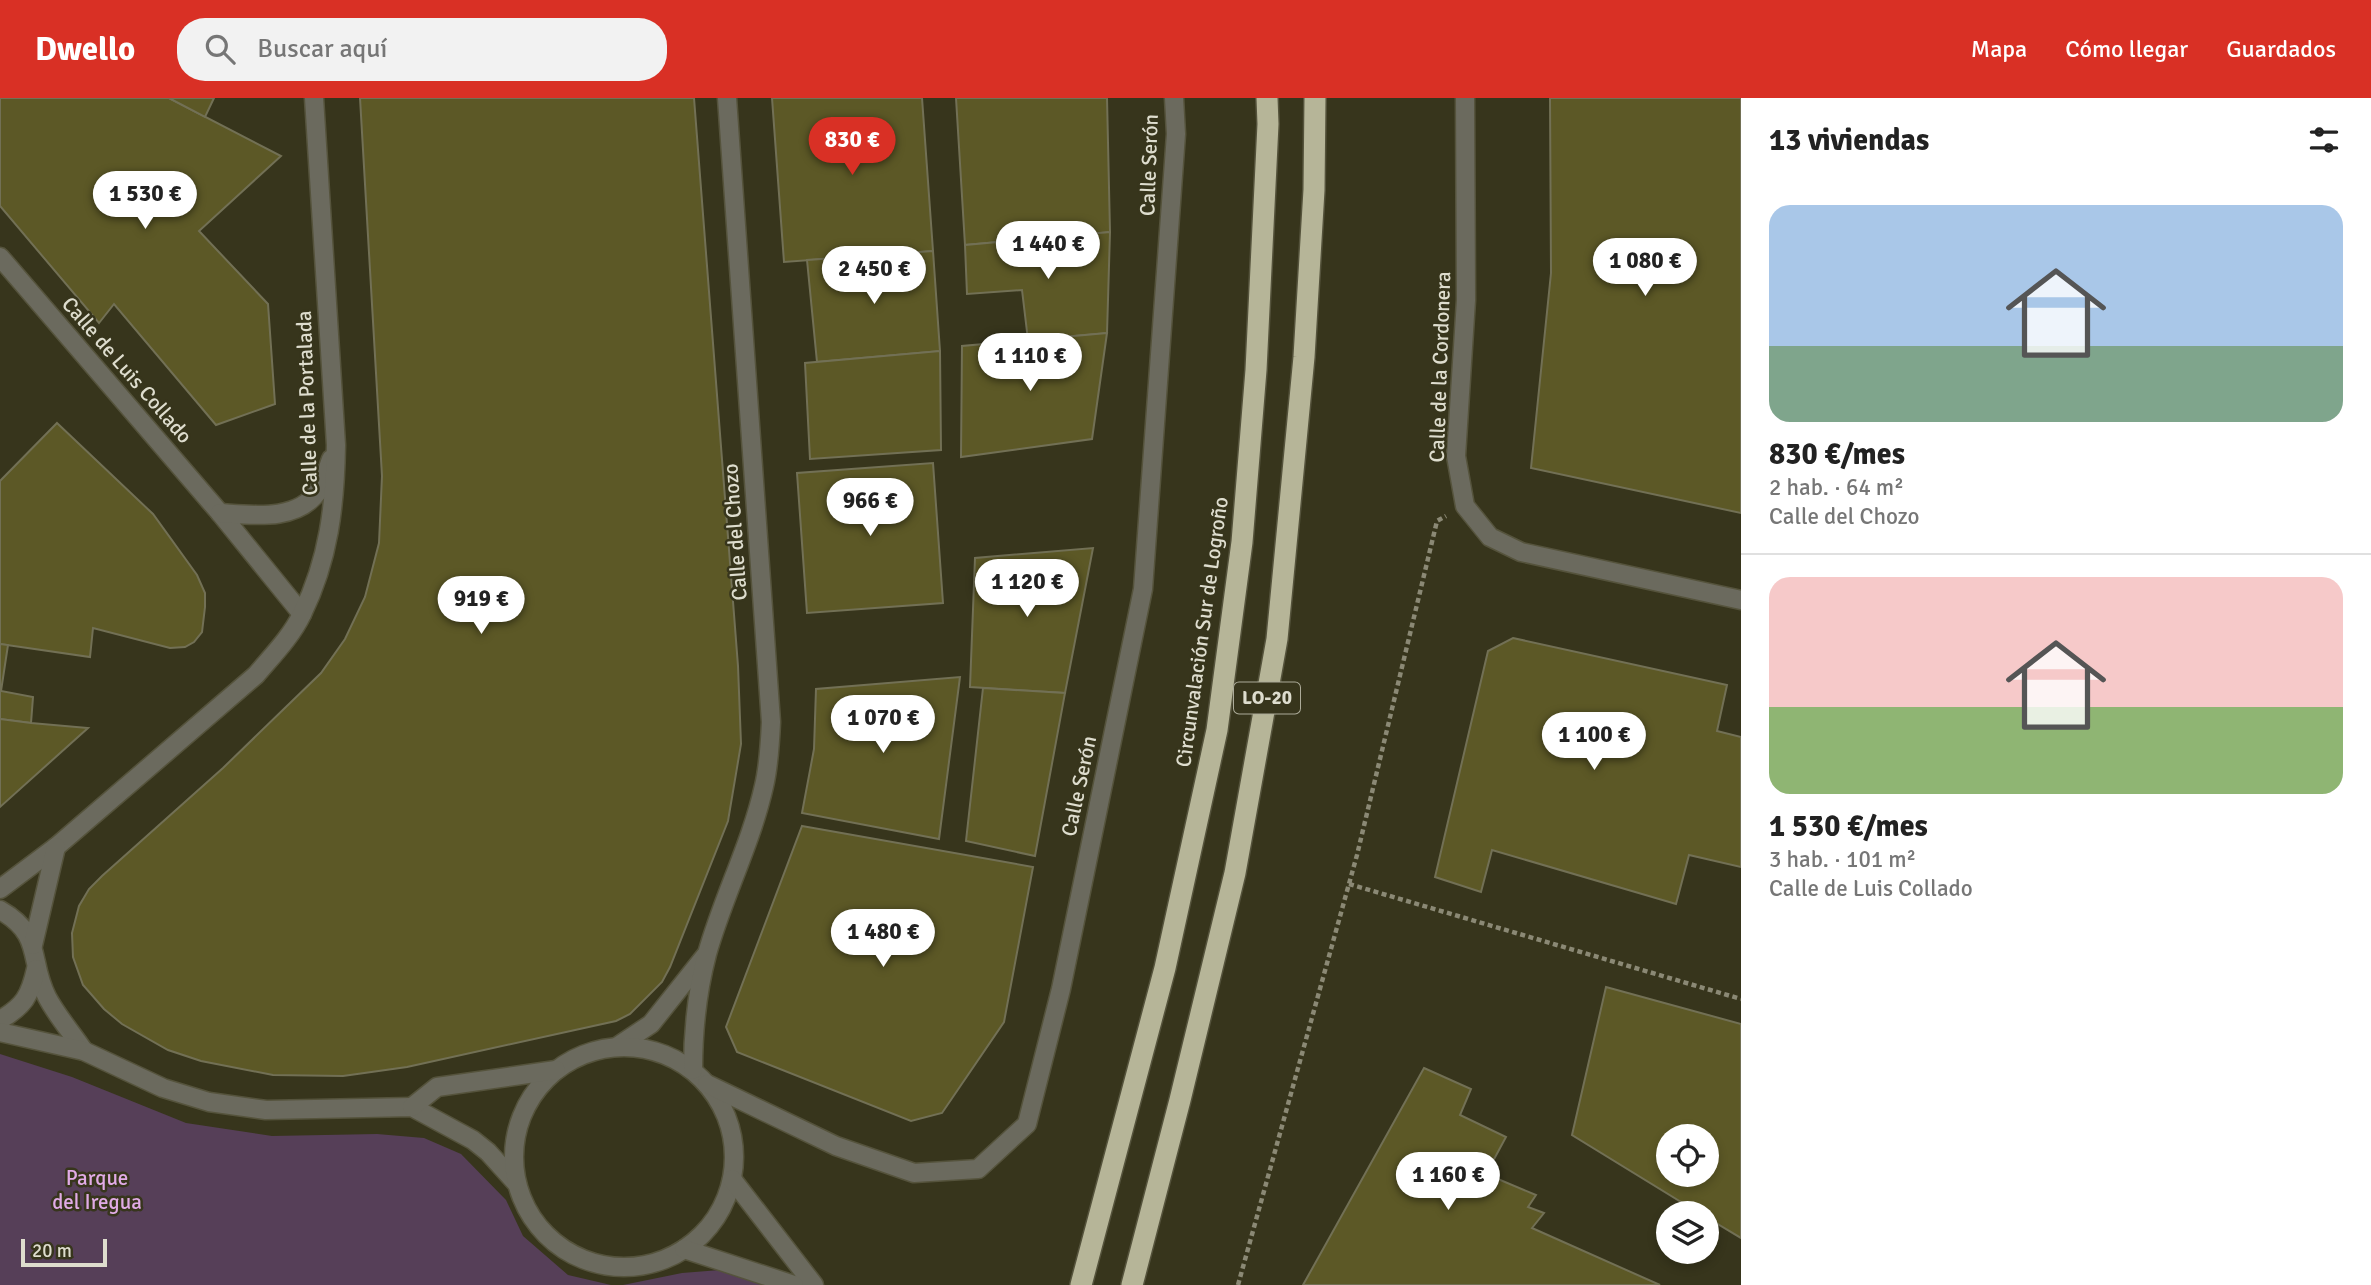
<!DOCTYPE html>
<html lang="es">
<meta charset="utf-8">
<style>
body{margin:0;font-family:Signika,sans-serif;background:#f2f2f2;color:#222;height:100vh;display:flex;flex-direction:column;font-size:26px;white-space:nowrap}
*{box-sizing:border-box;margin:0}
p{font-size:23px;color:#767676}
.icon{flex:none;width:38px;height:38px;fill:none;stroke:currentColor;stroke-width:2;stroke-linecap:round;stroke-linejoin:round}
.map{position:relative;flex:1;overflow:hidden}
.sheet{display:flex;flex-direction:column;background:#fff;width:630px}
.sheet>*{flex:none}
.fabs{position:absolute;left:1656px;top:1026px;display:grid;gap:14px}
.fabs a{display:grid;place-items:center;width:63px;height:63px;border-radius:50%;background:#fff;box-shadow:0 4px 10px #0003;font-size:35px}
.scale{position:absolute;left:21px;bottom:18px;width:86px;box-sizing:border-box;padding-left:7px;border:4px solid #deddce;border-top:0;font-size:19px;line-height:24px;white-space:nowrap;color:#deddce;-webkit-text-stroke:5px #37351c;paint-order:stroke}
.price{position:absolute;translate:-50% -60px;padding:0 16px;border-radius:24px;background:#fff;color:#222;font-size:23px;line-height:46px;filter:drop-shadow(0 2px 4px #0008)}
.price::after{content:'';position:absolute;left:50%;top:42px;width:21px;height:16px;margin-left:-10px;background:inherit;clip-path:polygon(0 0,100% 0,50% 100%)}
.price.current{background:#d93025;color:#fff}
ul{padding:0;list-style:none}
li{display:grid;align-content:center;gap:14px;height:371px;padding:0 28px}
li+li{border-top:2px solid #e0e0e0}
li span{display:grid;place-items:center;height:217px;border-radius:21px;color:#555}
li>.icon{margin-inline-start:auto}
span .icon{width:126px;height:126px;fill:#fffc;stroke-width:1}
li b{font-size:30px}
h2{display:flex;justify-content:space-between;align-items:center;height:84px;padding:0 28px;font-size:30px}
header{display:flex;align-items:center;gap:42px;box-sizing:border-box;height:98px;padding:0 35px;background:#d93025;color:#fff}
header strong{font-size:33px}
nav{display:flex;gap:38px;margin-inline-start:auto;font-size:24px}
.search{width:490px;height:63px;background:#f2f2f2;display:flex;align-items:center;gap:18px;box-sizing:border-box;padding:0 24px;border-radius:28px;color:#767676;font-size:26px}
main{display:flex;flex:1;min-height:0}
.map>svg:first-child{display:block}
</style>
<header>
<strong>Dwello</strong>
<div class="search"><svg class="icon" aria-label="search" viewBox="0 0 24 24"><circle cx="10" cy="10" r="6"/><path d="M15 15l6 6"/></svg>Buscar aquí</div>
<nav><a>Mapa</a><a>Cómo llegar</a><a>Guardados</a></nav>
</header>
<main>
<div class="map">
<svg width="1741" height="1187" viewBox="0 0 1741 1187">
<rect width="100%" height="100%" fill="#37351c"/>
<!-- green -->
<g fill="#563f58">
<path d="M 0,956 L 72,979 L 186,1025 L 272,1038 L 377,1036 L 424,1040 L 461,1056 L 506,1102 L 523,1138 L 568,1177 L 611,1187 L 0,1187 Z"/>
<path d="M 720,1172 L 771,1187 L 623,1187 L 682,1175 Z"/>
</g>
<!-- building -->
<g fill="#5c5826" stroke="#727055" stroke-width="2" fill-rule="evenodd">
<path d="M 0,0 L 169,0 L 281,58 L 199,133 L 268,206 L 275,306 L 216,327 L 114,206 L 99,225 L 0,108 Z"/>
<path d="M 169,0 L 214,0 L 205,19 Z"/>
<path d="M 360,0 L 694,0 L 738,568 L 741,646 L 728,723 L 670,869 L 662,884 L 630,916 L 616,923 L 407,969 L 343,978 L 273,977 L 201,963 L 168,952 L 122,926 L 104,911 L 83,887 L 73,859 L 72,835 L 79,808 L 89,791 L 102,778 L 223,670 L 321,575 L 345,541 L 365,499 L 379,445 L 382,378 Z"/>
<path d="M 772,0 L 922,0 L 933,153 L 784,164 Z"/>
<path d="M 956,0 L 1107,0 L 1110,134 L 965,147 Z"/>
<path d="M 1550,0 L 1741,0 L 1741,415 L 1531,370 L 1551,175 Z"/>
<path d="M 1110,134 L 1107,235 L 1028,242 L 1022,192 L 967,196 L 965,147 Z"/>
<path d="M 933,153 L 940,253 L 817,264 L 807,162 Z"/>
<path d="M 1107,235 L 1092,341 L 961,359 L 962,248 Z"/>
<path d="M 940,253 L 941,352 L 810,361 L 805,265 Z"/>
<path d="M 57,325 L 153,416 L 197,477 L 205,495 L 205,509 L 202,534 L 194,544 L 185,549 L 170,550 L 93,530 L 90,559 L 0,546 L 0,383 Z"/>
<path d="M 933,365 L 943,505 L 807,515 L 797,375 Z"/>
<path d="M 1093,450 L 1065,595 L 970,589 L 975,460 Z"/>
<path d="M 1513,540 L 1727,587 L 1717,633 L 1741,639 L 1741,769 L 1689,757 L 1676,806 L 1492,752 L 1481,794 L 1435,779 L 1488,553 Z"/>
<path d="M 0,546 L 8,547 L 1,593 L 33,599 L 31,625 L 0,621 Z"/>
<path d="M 960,579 L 939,741 L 802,715 L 814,651 L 816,591 Z"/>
<path d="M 983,590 L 1065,595 L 1035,758 L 966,743 Z"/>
<path d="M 0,621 L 31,625 L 88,630 L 0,709 Z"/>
<path d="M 802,728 L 1033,769 L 1004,924 L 942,1015 L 911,1023 L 737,954 L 726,929 Z"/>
<path d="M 1606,889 L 1741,926 L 1741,1140 L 1706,1119 L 1706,1115 L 1699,1115 L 1572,1037 ZM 1668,1038 L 1706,1038 L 1706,1076 L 1668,1076 Z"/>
<path d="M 1424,970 L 1471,991 L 1460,1017 L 1506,1039 L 1486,1076 L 1536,1097 L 1528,1109 L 1544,1115 L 1532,1130 L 1660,1187 L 1303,1187 Z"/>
</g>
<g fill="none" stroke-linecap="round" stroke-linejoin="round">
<defs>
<g id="street">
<path d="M 1465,0 L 1466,202 L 1456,358 L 1465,408 L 1490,439 L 1521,454 L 1741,502"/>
<path d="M 0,159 L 220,415 L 302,516"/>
<path d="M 220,415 C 252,417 298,424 319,392 C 324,383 328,370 331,361"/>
<path d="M 0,791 L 56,749 L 256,577 C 272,558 291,539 302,516 C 329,461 335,407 336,347 L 314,0"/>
<path d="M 0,812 C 44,837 28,862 47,899 C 57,918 72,935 84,953"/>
<path d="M 33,847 L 56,749"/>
<path d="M 0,922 C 24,908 30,898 36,871"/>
<path d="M 0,934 L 84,953 L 163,990 L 209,1004 L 266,1012 L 412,1009 L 473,1042 L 488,1054 L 517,1086"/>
<path d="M 618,948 L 651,926 L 705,858"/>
<circle cx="624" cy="1059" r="110"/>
<path d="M 693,972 C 693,933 697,894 707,856 C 723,799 751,746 764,688 C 769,667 770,646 771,624 L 727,0"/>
<path d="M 707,986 L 836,1048 L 914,1075 L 978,1071 L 1027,1026 L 1061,891 L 1143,491 L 1176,36 L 1174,0"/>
<path d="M 412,1009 L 437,989 L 556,972"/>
<path d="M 732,1081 L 814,1187"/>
<path d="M 684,1151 L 794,1187"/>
</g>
<g id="highway">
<path d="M 1081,1187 L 1165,870 L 1217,632 L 1242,444 L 1256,272 L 1268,26 L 1267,0"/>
<path d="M 1132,1187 L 1180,1002 L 1235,775 L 1277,541 L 1304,259 L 1314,92 L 1315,0"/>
</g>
</defs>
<!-- street casing -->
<use href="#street" stroke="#55533c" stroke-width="21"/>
<!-- highway casing -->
<use href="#highway" stroke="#55533c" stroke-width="24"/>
<!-- path -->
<g stroke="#8b8975" stroke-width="4.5" stroke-dasharray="5 3.5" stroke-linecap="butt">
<path d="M 1349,786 L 1741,901"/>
<path d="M 1238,1187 L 1357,757 L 1437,423 L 1446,418"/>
</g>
<!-- street -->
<use href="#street" stroke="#6b6a5e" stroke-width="18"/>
<!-- highway -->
<use href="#highway" stroke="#b6b598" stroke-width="21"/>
</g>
<g text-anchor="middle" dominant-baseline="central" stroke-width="5" stroke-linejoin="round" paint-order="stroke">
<!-- shield labels -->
<rect fill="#37351c" stroke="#acab99" stroke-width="2" x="1234" y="584.5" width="66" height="31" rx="5"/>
<g font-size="19" font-weight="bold" fill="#deddce">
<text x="1267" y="600">LO-20</text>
</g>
<!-- street labels -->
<g font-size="21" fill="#deddce" stroke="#37351c">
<text transform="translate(1149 67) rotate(-88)">Calle Serón</text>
<text transform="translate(1440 269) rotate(-88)">Calle de la Cordonera</text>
<text transform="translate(127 272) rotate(49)">Calle de Luis Collado</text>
<text transform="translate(307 305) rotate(-92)">Calle de la Portalada</text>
<text transform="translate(735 434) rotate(-94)">Calle del Chozo</text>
<text transform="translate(1202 534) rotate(-82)">Circunvalación Sur de Logroño</text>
<text transform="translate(1079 688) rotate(-78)">Calle Serón</text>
</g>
<!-- park labels -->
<g font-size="21" fill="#e1abe6" stroke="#37351c">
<text x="97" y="1080">Parque<tspan x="97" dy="24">del Iregua</tspan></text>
</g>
</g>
</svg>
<div class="fabs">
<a><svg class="icon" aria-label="locate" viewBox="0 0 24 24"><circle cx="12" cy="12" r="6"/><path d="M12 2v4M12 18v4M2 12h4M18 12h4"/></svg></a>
<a><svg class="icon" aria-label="layers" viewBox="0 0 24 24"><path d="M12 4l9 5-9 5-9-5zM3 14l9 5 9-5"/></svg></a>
</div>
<div class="scale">20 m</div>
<b class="price current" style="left:852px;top:79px">830 €</b>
<b class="price" style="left:145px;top:133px">1 530 €</b>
<b class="price" style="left:1048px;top:183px">1 440 €</b>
<b class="price" style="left:1645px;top:200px">1 080 €</b>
<b class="price" style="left:874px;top:208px">2 450 €</b>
<b class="price" style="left:1030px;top:295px">1 110 €</b>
<b class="price" style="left:870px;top:440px">966 €</b>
<b class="price" style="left:1027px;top:521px">1 120 €</b>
<b class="price" style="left:481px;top:538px">919 €</b>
<b class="price" style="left:883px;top:657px">1 070 €</b>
<b class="price" style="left:1594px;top:674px">1 100 €</b>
<b class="price" style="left:883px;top:871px">1 480 €</b>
<b class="price" style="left:1448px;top:1114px">1 160 €</b>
</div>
<section class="sheet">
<h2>13 viviendas<svg class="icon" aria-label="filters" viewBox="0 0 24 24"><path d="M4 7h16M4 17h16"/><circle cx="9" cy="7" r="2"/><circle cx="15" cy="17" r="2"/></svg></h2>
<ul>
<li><span style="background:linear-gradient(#a9c7e8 65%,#7fa58c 0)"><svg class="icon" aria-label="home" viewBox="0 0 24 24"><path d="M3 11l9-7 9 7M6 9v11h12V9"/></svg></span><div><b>830 €/mes</b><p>2 hab. · 64 m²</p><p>Calle del Chozo</p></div></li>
<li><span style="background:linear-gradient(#f6c9c9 60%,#8fb573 0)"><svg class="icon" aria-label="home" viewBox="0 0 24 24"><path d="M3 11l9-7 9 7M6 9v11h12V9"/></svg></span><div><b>1 530 €/mes</b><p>3 hab. · 101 m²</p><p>Calle de Luis Collado</p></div></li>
</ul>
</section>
</main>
